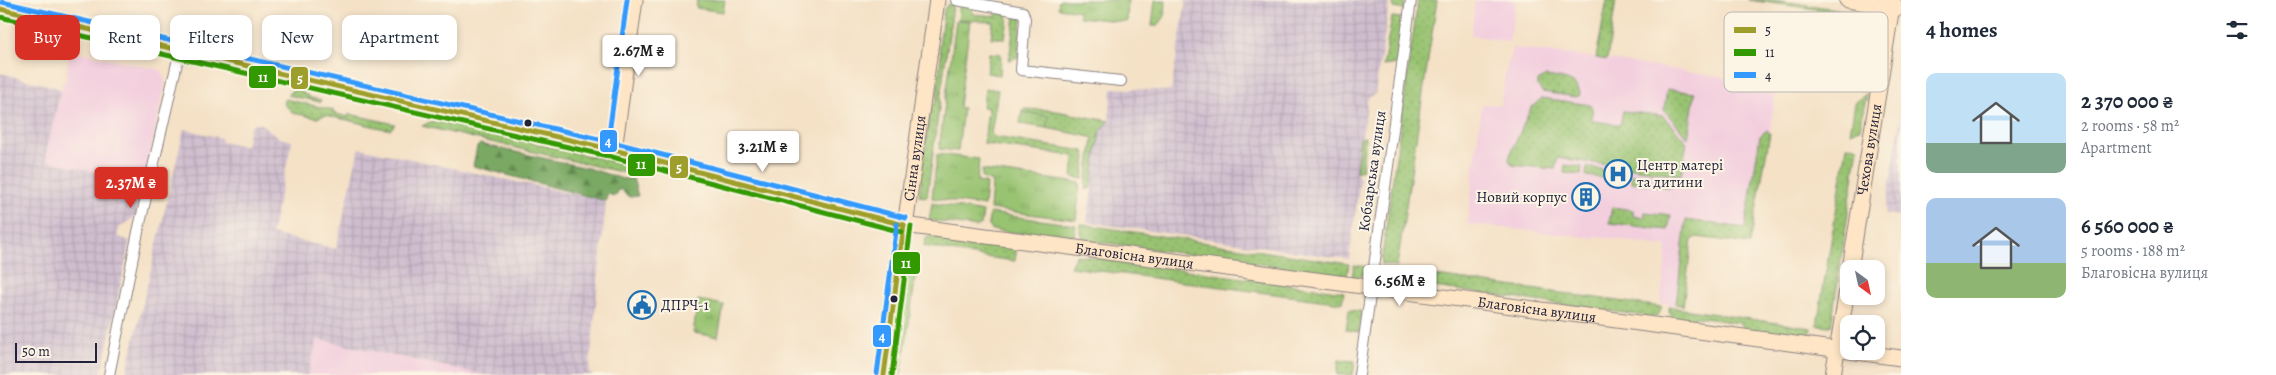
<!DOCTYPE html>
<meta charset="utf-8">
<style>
body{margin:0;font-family:Alegreya,serif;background:#f6f6f7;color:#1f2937;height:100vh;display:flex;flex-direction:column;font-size:19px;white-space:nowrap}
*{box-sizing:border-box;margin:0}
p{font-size:16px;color:#747a83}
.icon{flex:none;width:28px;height:28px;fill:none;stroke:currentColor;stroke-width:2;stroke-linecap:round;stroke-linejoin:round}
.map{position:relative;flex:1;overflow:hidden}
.sheet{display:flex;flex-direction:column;background:#fff;width:375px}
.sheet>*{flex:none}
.guide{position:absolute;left:15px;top:15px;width:475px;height:45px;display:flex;gap:10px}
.needle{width:32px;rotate:147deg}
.controls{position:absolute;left:1840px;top:260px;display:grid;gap:10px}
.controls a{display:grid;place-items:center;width:45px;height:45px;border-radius:10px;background:#fff;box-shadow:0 2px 8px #0003;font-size:25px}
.scale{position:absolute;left:15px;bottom:12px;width:82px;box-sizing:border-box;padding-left:5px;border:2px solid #22223b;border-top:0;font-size:14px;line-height:18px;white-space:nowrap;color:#22223b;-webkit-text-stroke:4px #fcf5e5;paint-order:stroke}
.price{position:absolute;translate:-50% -42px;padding:0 11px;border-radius:5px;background:#fff;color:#222;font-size:16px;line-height:32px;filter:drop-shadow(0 1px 2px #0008)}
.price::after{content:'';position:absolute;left:50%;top:30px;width:15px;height:11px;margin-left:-8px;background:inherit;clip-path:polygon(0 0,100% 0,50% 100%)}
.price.active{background:#d93025;color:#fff}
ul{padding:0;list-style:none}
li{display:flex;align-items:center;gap:15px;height:125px;padding:0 25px}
li span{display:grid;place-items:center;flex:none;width:140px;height:100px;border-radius:10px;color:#555}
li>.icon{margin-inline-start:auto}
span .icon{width:60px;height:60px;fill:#fffc;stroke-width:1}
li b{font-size:21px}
h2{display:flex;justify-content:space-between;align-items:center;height:60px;padding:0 25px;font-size:21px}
.chip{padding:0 18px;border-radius:10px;background:#fff;box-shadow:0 2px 8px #0003;font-size:18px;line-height:45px}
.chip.active{background:#d93025;color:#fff}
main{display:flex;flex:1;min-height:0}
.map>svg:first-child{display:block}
</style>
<main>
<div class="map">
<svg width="1901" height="375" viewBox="0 0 1901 375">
<defs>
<pattern id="industrial-grid" width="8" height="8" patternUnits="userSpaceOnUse" patternTransform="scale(1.25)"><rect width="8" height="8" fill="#cfbdce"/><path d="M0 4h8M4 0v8" fill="none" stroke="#b1a2b2"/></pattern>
<pattern id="grass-dots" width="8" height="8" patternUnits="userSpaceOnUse" patternTransform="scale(1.25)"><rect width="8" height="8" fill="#98c371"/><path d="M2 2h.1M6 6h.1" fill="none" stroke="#83a763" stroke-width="1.8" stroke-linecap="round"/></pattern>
<pattern id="forest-firs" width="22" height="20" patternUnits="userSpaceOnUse" patternTransform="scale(1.25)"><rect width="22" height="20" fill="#7aa963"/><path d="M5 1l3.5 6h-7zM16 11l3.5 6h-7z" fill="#648953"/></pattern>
<pattern id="park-tufts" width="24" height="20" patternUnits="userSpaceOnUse" patternTransform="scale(1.25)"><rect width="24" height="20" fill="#98c371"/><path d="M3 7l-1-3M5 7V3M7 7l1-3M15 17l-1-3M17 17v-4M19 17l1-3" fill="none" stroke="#83a763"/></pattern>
</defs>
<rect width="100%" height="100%" fill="#fcf5e5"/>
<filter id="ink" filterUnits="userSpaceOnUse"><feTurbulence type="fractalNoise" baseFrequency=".02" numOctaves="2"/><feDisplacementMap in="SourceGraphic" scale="10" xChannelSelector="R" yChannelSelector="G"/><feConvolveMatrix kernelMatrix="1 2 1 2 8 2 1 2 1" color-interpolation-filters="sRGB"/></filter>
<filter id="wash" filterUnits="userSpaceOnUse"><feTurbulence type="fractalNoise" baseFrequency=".0096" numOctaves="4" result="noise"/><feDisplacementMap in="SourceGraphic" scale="20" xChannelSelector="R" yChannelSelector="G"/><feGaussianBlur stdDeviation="1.12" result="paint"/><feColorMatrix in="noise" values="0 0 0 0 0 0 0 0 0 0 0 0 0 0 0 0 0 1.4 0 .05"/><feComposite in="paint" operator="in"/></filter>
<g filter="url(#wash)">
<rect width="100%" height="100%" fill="#f4e1c6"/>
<!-- built -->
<g fill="#f3cfde">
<path d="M 1475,0 L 1516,0 L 1509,42 L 1471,35 Z"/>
<path d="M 1512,48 L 1591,57 L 1776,85 L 1770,133 L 1750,244 L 1697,237 L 1692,240 L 1683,306 L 1660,303 L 1667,247 L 1595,236 L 1594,238 L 1467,224 L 1482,104 L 1501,105 L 1505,75 Z"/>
<path d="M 70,50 L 160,70 L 162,72 L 165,81 L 164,90 L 144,180 L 140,182 L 48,161 L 46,154 L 61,89 L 63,88 L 61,82 L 65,83 Z"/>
<path d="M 316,339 L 485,375 L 308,375 Z"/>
</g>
<!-- industrial -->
<g fill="url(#industrial-grid)">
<path d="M 1186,0 L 1390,0 L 1375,94 L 1368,98 L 1356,173 L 1360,179 L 1349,259 L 1087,222 L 1100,132 L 1109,121 L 1112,88 L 1171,91 Z"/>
<path d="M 0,73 L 61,89 L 46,154 L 48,161 L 140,182 L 143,191 L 136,216 L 120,227 L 117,236 L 130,241 L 101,375 L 0,375 Z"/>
<path d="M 1901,116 L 1901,216 L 1885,214 Z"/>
<path d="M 254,124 L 261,124 L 280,138 L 292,141 L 271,234 L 336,249 L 359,148 L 606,201 L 589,374 L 594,375 L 485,375 L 317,339 L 308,375 L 126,375 L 184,129 L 221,138 L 222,142 L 246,146 L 250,127 Z"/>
</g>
<!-- grass -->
<g fill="url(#grass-dots)" stroke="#5d7256">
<path d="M 1155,0 L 1166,0 L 1165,16 L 1158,26 L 1152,26 Z"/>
<path d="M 1394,0 L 1405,0 L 1404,10 L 1393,8 Z"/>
<path d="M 1418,0 L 1437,0 L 1397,266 L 1381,264 Z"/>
<path d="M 1607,0 L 1616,0 L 1607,60 L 1596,58 Z"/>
<path d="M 1749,0 L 1774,0 L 1864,13 L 1865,16 Z"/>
<path d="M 960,3 L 970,4 L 973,14 L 996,16 L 1001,9 L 1006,12 L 1008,18 L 1005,38 L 991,38 L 993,22 L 958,19 Z"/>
<path d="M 948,4 L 953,5 L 927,197 L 919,196 L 930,109 L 936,102 L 941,56 L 939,46 L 944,9 Z"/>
<path d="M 1015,16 L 1022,18 L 1018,57 L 1009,60 Z"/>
<path d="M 1392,17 L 1403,18 L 1397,64 L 1383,66 Z"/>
<path d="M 989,53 L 1001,54 L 1000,75 L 987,73 Z"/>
<path d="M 1546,76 C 1558,78 1579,79 1580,95 L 1576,97 L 1542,92 L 1538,86 L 1538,81 Z"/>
<path d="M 985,88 L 998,90 L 991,134 L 994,137 L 1084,151 L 1086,158 L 1083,179 L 1072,177 L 1074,156 L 984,144 L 988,108 L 983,107 Z"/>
<path d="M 298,89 L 311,98 L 321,100 L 320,102 L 287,95 L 291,91 Z"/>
<path d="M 1667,89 L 1695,93 L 1688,138 L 1664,110 Z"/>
<path d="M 1867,93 L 1860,129 L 1850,132 L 1855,103 Z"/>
<path d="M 1542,98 L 1590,105 L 1593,112 L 1592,121 L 1594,121 L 1620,125 L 1623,111 L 1663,116 L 1687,142 L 1681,175 L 1558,158 L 1555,169 L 1512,165 L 1509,160 L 1510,155 L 1531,108 Z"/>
<path d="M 285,99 L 333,110 L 333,113 L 348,117 L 349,114 L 395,124 L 391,129 L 385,129 L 325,115 L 317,118 L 293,113 L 284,104 Z"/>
<path d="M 1023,109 L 1051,110 L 1109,121 L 1100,132 L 1091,188 L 1085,190 L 1093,139 L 1091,137 L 1046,128 L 1048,116 L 1022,112 Z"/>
<path d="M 432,121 L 454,124 L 640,168 L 638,176 L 422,126 Z"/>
<path d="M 1767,130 L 1770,133 L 1750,244 L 1697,237 L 1692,240 L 1683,306 L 1676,304 L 1686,220 L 1745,228 L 1760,136 Z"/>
<path d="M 1365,137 L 1362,170 L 1356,172 L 1360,138 Z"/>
<path d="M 1847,146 L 1858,147 L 1831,326 L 1817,325 Z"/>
<path d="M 1565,165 L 1582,167 L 1581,175 L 1564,173 Z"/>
<path d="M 1587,167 L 1604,170 L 1603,178 L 1586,176 Z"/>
<path d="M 1610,170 L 1626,173 L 1625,181 L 1609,178 Z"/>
<path d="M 1632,174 L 1648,176 L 1647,184 L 1631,182 Z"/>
<path d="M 1656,177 L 1672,179 L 1671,188 L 1655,185 Z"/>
<path d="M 1612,207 L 1633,210 L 1633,216 L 1644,218 L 1645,212 L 1671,215 L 1668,230 L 1609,223 Z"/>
<path d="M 1080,224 L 1349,264 L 1347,276 L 1085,240 L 1080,232 Z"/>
<path d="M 932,236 L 1017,247 L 1015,261 L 984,257 L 924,246 L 926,238 Z"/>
<path d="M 910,253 L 919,255 L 901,375 L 894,375 Z"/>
<path d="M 1076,255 L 1344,292 L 1342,303 L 1070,267 Z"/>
<path d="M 1354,265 L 1368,267 L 1367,272 L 1359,277 L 1352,277 Z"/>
<path d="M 1381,268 L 1396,270 L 1393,282 L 1383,278 L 1380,273 Z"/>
<path d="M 1400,271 L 1662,307 L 1658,316 L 1653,317 L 1398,282 Z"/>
<path d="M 1669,307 L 1811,328 L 1810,337 L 1744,329 L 1739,323 L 1697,317 L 1684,321 L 1673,319 L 1669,312 Z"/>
<path d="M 1349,310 L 1361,311 L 1359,332 L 1346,330 Z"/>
<path d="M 1339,360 L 1355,361 L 1353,375 L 1337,375 Z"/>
</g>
<!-- forest -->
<path fill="url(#forest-firs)" stroke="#4e664f" d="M 480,144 L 588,168 L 623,179 L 633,178 L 638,196 L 629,197 L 620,189 L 615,196 L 607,194 L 606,201 L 473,166 L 477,147 Z"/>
<!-- park -->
<g fill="url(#park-tufts)" stroke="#5d7256">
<path d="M 697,0 L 725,0 L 723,12 L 696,8 Z"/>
<path d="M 1059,0 L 1128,0 L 1127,22 L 1079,17 L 1079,11 L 1058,8 Z"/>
<path d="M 956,20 L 970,21 L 959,107 L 963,108 L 958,151 L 939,149 Z"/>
<path d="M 1022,112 L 1049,116 L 1046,128 L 1020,124 Z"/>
<path d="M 937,154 L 979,159 L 977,182 L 986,183 L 984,206 L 932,198 Z"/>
<path d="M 982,170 L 1080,183 L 1076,220 L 990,209 L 992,184 L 990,181 L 982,178 Z"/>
<path d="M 932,203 L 983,212 L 981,225 L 977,227 L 929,220 Z"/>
<path d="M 990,213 L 1076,225 L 1074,236 L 1069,239 L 992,230 L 988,224 Z"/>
<path d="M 698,300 L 724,305 L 718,337 L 693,333 Z"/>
</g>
</g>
<g filter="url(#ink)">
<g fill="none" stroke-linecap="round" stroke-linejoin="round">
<defs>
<g id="street">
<path d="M 956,0 L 1023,12 L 1025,19 L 1021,70 L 1121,81"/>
<path d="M 109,375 L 138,232 L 180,50"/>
<path d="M 1359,375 L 1411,0"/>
</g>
<g id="secondary">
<path d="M 1847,0 L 1899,8"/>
<path id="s1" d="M 0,9 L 614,150 L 904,225 L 1901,358"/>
<path d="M 614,150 L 635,0"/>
<path id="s2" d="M 1850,269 L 1893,0"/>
<path id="s3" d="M 884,375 L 937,0"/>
<path d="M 1833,375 L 1849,278"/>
</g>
</defs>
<!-- street casing -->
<use href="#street" stroke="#8b8280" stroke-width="12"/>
<!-- secondary casing -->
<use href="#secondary" stroke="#8b8280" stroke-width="17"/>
<!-- street -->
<use href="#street" stroke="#fff" stroke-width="10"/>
<!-- secondary -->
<use href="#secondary" stroke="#fde5c5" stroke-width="15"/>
<defs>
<g id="bus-1">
<path d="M 0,9 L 614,150 L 904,225"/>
<path d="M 884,375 L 904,225"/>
</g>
<g id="bus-2">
<path d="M 0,17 L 612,157 L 902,232"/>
<path d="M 892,375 L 911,226"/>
</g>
<g id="bus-3">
<path d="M 2,2 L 616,143 L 906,218"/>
<path d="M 607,149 L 627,0"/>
<path d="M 877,374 L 897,224"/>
</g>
</defs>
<!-- bus-1 casing -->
<use href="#bus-1" stroke="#fcf5e5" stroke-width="9"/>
<!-- bus-2 casing -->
<use href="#bus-2" stroke="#fcf5e5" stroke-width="9"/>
<!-- bus-3 casing -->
<use href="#bus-3" stroke="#fcf5e5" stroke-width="9"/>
<!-- bus-1 -->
<use href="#bus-1" stroke="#9e9e2c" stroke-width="5"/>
<!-- bus-2 -->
<use href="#bus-2" stroke="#390" stroke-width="5"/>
<!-- bus-3 -->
<use href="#bus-3" stroke="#39f" stroke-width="5"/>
</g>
</g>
<!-- icons -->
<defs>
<symbol id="hospital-ring" viewBox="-11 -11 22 22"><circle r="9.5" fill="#fcf5e5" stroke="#1f6fb2" stroke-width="1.5"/><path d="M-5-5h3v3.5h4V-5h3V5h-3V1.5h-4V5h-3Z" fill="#1f6fb2"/></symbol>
<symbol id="building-ring" viewBox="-11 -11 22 22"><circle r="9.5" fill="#fcf5e5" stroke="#1f6fb2" stroke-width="1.5"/><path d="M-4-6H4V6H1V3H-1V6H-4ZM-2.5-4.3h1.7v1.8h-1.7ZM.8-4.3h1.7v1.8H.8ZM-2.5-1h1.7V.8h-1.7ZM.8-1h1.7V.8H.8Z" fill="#1f6fb2"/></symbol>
<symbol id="civic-ring" viewBox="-11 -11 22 22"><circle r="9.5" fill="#fcf5e5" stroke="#1f6fb2" stroke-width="1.5"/><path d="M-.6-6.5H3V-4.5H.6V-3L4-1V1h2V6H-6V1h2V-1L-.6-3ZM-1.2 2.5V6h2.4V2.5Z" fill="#1f6fb2"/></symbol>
</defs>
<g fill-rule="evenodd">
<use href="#hospital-ring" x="1602" y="158" width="32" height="32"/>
<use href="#building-ring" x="1570" y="181" width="32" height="32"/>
<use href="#civic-ring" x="626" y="289" width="32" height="32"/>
</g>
<!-- markers -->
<g fill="#22223b" stroke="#fcf5e5" stroke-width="2">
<circle cx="528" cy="123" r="4.5"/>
<circle cx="894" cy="299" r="4.5"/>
</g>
<g text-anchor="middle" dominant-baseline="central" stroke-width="4" stroke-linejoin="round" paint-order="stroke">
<!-- street labels -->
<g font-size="15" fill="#22223b" stroke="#fcf5e5">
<text stroke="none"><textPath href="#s2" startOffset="121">Чехова вулиця</textPath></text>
<text stroke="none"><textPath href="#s3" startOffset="219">Сінна вулиця</textPath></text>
<text transform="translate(1372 171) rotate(-82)">Кобзарська вулиця</text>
<text stroke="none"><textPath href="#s1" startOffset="1162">Благовісна вулиця</textPath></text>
<text stroke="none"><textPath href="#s1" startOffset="1568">Благовісна вулиця</textPath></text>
</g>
<!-- poi labels -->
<g font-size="15" fill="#22223b" stroke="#fcf5e5" text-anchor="start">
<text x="1637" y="165">Центр матері<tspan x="1637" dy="17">та дитини</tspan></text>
<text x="1567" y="197" text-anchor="end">Новий корпус</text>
<text x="661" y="305">ДПРЧ-1</text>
</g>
</g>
<!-- legend -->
<rect x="1724" y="12" width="164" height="80" rx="8" fill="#fcf5e5" stroke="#bbb6b2" stroke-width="1"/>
<rect x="1734" y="27" width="22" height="6" fill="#9e9e2c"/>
<rect x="1734" y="49" width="22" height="7" fill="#390"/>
<rect x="1734" y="72" width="22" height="6" fill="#39f"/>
<g font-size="14" fill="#22223b">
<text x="1765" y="35">5</text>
<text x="1765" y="57">11</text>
<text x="1765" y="80">4</text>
</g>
<g stroke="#fcf5e5" stroke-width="2">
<rect x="248" y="65" width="29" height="24" rx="5" fill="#390"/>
<rect x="290" y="66" width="19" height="24" rx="5" fill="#9e9e2c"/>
<rect x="599" y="129" width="19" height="24" rx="5" fill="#39f"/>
<rect x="627" y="153" width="29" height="24" rx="5" fill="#390"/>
<rect x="669" y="155" width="20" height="24" rx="5" fill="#9e9e2c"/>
<rect x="892" y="251" width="29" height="24" rx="5" fill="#390"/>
<rect x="872" y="324" width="20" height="24" rx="5" fill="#39f"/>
</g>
<g font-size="14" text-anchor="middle" font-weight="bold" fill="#fff">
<text x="263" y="82">11</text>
<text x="300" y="83">5</text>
<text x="608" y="146">4</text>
<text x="641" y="169">11</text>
<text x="679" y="172">5</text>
<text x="906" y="268">11</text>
<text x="882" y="341">4</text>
</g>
</svg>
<div class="controls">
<a><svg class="needle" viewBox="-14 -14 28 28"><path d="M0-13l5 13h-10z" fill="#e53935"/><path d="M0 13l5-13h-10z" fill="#747a83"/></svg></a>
<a><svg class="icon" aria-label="locate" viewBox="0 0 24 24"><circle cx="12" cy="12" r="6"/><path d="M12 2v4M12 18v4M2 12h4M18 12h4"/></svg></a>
</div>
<div class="scale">50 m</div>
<b class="price" style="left:639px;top:77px">2.67M ₴</b>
<b class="price" style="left:763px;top:173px">3.21M ₴</b>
<b class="price active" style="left:131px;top:209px">2.37M ₴</b>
<b class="price" style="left:1400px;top:307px">6.56M ₴</b>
<div class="guide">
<a class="chip active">Buy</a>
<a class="chip">Rent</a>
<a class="chip">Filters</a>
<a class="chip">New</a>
<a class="chip">Apartment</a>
</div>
</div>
<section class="sheet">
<h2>4 homes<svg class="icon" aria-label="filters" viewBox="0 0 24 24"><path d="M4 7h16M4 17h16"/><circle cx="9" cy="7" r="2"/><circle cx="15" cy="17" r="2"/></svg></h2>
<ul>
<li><span style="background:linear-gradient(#bfe0f5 70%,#7fa58c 0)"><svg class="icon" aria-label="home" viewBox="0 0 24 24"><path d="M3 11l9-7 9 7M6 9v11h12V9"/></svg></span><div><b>2 370 000 ₴</b><p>2 rooms · 58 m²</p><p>Apartment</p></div></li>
<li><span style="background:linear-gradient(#a9c7e8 65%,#8fb573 0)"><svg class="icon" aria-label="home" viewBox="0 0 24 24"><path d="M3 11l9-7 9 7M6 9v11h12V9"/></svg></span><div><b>6 560 000 ₴</b><p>5 rooms · 188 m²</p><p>Благовісна вулиця</p></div></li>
</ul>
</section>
</main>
